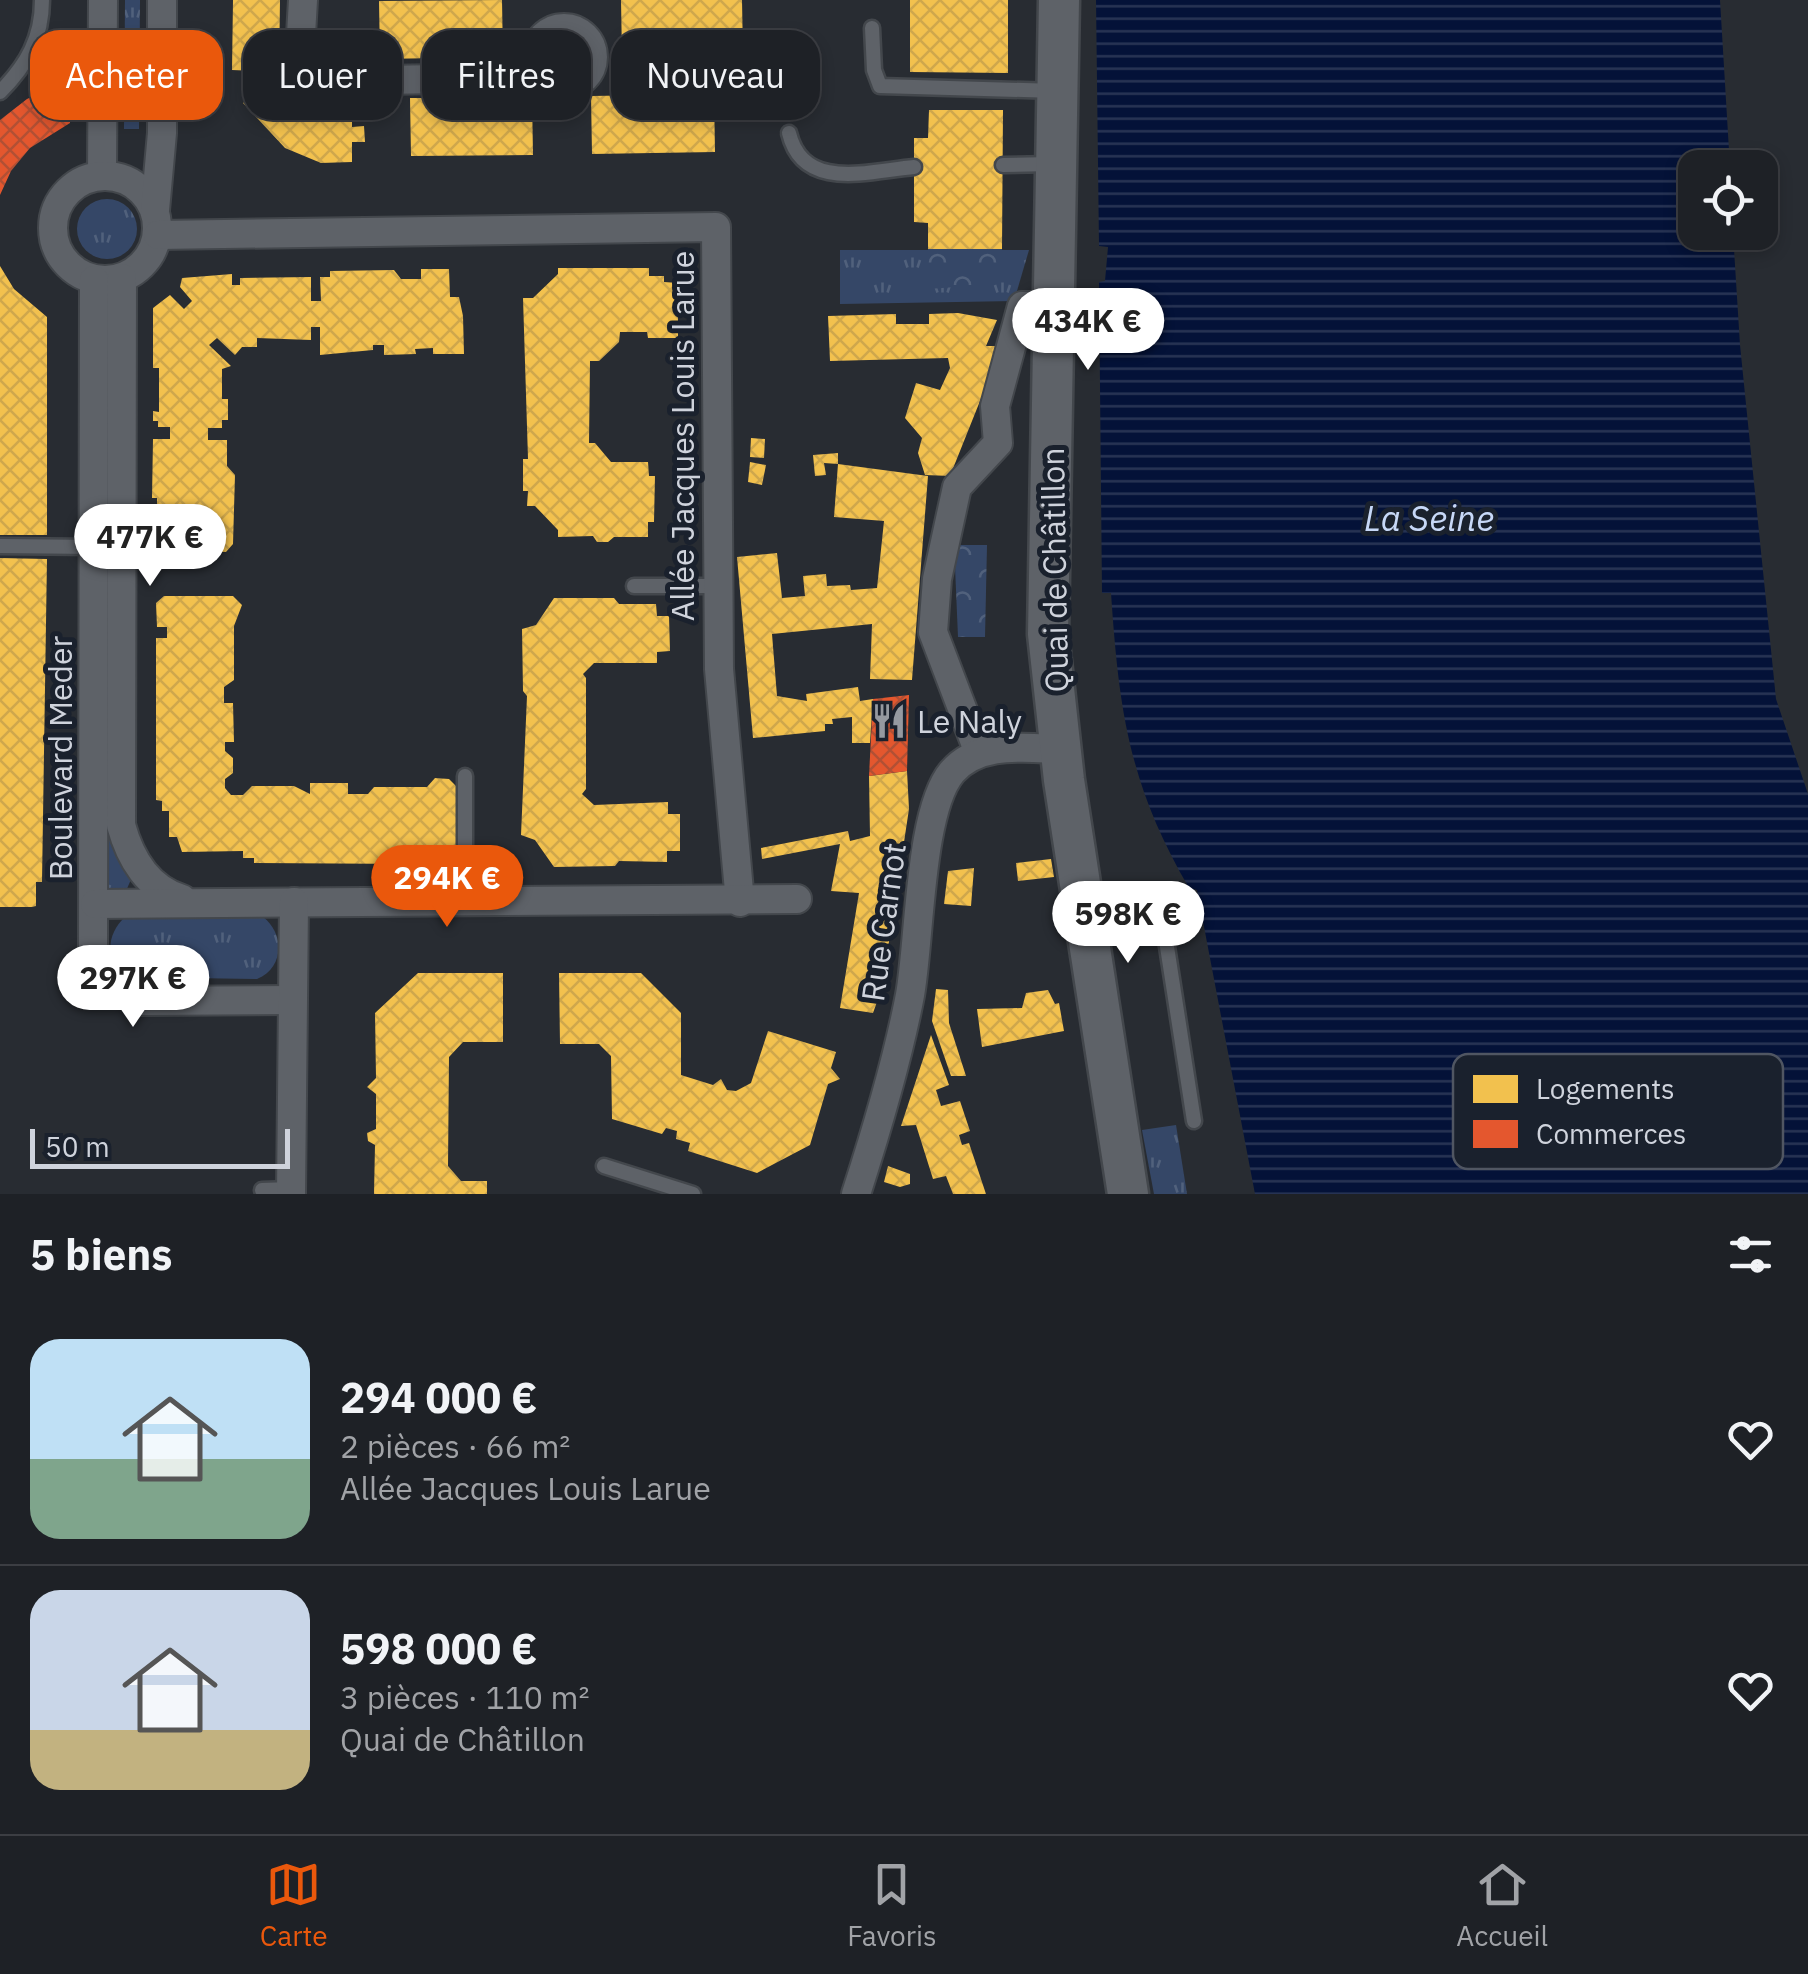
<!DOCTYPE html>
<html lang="fr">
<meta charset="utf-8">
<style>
body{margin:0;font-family:"IBM Plex Sans",sans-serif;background:#26292e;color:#f1f3f6;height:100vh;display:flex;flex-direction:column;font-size:38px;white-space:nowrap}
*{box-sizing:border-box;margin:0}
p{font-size:32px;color:#a1a3a7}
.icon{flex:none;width:55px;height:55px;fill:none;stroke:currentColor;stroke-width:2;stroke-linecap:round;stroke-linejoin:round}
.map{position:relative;height:1194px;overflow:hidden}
.sheet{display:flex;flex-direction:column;background:#1e2126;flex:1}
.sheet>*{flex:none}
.top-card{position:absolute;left:30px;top:30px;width:1000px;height:90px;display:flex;gap:20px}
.fabs{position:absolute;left:1678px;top:150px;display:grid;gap:20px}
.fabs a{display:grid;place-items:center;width:100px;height:100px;border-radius:20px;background:#1e2126;box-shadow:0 5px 15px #0003,0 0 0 2px #3c3e43;font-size:50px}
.scale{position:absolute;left:30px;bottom:25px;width:260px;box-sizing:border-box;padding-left:10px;border:5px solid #cfd3dc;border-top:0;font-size:28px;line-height:35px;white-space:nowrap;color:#cfd3dc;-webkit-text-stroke:8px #1a212d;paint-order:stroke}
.price{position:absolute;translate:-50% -85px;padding:0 22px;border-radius:35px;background:#fff;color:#222;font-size:32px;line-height:65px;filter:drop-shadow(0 2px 5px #0008)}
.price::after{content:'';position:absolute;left:50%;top:60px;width:30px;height:22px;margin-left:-15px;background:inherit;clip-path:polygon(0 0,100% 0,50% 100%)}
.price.current{background:#ea580c;color:#fff}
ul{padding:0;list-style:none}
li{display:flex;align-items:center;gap:30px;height:250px;padding:0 30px}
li+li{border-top:2px solid #3c3e43}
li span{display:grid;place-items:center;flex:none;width:280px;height:200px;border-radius:30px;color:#555}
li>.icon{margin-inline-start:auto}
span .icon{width:120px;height:120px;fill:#fffc;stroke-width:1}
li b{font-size:42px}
h2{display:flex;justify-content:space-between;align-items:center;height:120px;padding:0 30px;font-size:42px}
.chip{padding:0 35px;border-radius:30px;background:#1e2126;box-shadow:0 5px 15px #0003,0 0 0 2px #3c3e43;font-size:35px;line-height:90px}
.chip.current{background:#ea580c;color:#fff}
.menu{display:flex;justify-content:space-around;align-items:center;height:140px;border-top:2px solid #3c3e43;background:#1e2126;font-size:28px;color:#a1a3a7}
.menu a{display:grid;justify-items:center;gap:5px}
.menu .current{color:#ea580c}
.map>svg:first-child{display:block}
</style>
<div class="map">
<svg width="1808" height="1194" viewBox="0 0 1808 1194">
<defs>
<pattern id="grass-tufts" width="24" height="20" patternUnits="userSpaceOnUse" patternTransform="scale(2.5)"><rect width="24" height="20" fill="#354767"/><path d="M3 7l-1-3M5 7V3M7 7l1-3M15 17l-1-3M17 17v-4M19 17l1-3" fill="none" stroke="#51617c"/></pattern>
<pattern id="park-crowns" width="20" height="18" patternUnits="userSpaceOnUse" patternTransform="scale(2.5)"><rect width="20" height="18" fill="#354767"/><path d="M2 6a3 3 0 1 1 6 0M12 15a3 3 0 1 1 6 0" fill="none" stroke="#51617c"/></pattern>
<pattern id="water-rules" width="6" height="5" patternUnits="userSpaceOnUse" patternTransform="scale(2.5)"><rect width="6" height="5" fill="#041238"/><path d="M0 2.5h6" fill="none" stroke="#283454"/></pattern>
<pattern id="homes-cross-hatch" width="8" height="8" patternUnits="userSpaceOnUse" patternTransform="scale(2.5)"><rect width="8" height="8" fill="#f2c14e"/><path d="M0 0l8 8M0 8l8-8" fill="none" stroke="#cea74c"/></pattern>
<pattern id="shops-cross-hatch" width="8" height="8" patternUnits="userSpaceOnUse" patternTransform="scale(2.5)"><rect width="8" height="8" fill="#e4572e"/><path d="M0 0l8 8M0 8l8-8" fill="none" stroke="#b25034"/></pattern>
</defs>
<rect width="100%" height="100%" fill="#282c32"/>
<!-- grass -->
<g fill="url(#grass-tufts)">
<path d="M 125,0 L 140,0 L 139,129 L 124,129 Z"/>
<circle cx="107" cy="229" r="30"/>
<path d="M 840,250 L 1029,250 L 1014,301 L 840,304 Z"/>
<path d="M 103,818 L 111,818 L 132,877 L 126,891 L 105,888 Z"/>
<path d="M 125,917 L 263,917 C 285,934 284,968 257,979 L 125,977 C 105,959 106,935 125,917 Z"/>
<path d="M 1176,1125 L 1187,1194 L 1154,1194 L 1142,1130 Z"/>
</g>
<!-- park -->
<g fill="url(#park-crowns)">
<path d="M 928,249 L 1002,249 L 998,284 L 928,289 Z"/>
<path d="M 959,545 L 987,545 L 985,637 L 958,637 L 955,566 Z"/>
</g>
<!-- water -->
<path fill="url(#water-rules)" d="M 1096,0 L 1720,0 L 1730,167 L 1695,168 L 1695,232 L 1733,233 L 1740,345 L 1776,699 L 1808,794 L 1808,1194 L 1255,1194 L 1197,890 L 1189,888 C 1129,785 1119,710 1111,593 L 1102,593 L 1099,282 L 1105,281 L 1108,247 L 1099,246 Z"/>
<!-- homes -->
<g fill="url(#homes-cross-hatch)">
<path d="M 233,0 L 280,0 L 279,71 L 320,115 L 352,114 L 352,127 L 364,126 L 365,142 L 352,142 L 352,162 L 321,163 L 285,148 L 243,103 L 263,85 L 257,71 L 232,70 Z"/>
<path d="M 502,0 L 503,57 L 471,58 L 471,97 L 532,97 L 533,155 L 411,156 L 410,98 L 441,98 L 440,58 L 380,59 L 379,1 Z"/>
<path d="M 621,0 L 742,0 L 743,54 L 682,55 L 683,94 L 714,93 L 715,152 L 592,154 L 591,96 L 652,95 L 651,55 L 622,56 Z"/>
<path d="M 910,0 L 1008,0 L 1008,73 L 910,72 Z"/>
<path d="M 929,110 L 1003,110 L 1002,249 L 928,249 L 928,223 L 914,222 L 914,138 L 928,138 Z"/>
<path d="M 0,266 L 14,289 L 47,317 L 47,535 L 0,535 Z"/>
<path d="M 558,268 L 649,268 L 649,276 L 664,276 L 664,282 L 678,283 L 678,338 L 648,338 L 647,332 L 620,332 L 619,342 L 599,361 L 590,361 L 589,443 L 595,443 L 611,462 L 648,462 L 649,476 L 655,476 L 654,522 L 648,522 L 648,537 L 614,537 L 608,542 L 597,542 L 593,536 L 558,537 L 558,530 L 535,506 L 527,506 L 528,491 L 523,491 L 523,459 L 528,459 L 523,298 L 533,298 L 558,274 Z"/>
<path d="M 421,269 L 449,269 L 450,297 L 459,297 L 463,316 L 464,354 L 433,354 L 433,348 L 415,349 L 416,354 L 384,355 L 384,345 L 373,345 L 373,350 L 320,355 L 320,327 L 311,327 L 311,340 L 257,338 L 257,347 L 242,347 L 235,355 L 217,338 L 209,345 L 231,366 L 222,369 L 222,399 L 228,399 L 228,420 L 222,420 L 222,428 L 208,428 L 208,440 L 227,440 L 227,466 L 235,475 L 233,544 L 226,552 L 152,548 L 152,517 L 157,517 L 157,498 L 152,498 L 153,439 L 170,439 L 170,427 L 158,427 L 158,421 L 153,421 L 153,411 L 159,412 L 159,368 L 153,368 L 153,308 L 170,295 L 184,309 L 192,301 L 180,287 L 182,278 L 232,274 L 232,285 L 240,285 L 240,278 L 311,277 L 311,301 L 321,301 L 320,277 L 330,277 L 330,271 L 394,270 L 401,279 L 421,279 Z"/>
<path d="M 958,313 L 997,320 L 986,346 L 1002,346 L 950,476 L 925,475 L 918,453 L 922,438 L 905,418 L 916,383 L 940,390 L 950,368 L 948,358 L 830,361 L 828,316 L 896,314 L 896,324 L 929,324 L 929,314 Z"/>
<path d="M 751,438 L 765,439 L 764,458 L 750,457 Z"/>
<path d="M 838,453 L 838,464 L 824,463 L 826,475 L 815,476 L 813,455 Z"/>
<path d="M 750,462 L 766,465 L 762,485 L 748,482 Z"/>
<path d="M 838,464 L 928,476 L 912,680 L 870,679 L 872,624 L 772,634 L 777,696 L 807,701 L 806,694 L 858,687 L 860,701 L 873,699 L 870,743 L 852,743 L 852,717 L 832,719 L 833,724 L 825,724 L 825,731 L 753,738 L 737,557 L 777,553 L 782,598 L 805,596 L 803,576 L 826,574 L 827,586 L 850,585 L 851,590 L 877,588 L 884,521 L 834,517 Z"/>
<path d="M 0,558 L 47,559 L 42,882 L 36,882 L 36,906 L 32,907 L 0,907 Z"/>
<path d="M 164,596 L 233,596 L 242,605 L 234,626 L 234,680 L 224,687 L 224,703 L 233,703 L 234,742 L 225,742 L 225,751 L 233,758 L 233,773 L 225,779 L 225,788 L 231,795 L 243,795 L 252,786 L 294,786 L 310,794 L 310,783 L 348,783 L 348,794 L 368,794 L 374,787 L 427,787 L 435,778 L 449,779 L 457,787 L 458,857 L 449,865 L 425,865 L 425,853 L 415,853 L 415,864 L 254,863 L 254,858 L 243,858 L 243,851 L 182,852 L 177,837 L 169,837 L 169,811 L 162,811 L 162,801 L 156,800 L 156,638 L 167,638 L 167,627 L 157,627 L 156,603 Z"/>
<path d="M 554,598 L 614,598 L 619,604 L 656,604 L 657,616 L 669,616 L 670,651 L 657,652 L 657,663 L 594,663 L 583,674 L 586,678 L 586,789 L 582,794 L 594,805 L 668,802 L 668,814 L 680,814 L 680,851 L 667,851 L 667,862 L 619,861 L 615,866 L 554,867 L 535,840 L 521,835 L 527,696 L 523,691 L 522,629 L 536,625 Z"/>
<path d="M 907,771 L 909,809 L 882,988 L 873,1013 L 840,1008 L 859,893 L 831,891 L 840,844 L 762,859 L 761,848 L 848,831 L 850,841 L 870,836 L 869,776 Z"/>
<path d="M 1051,859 L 1054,877 L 1018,881 L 1016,863 Z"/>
<path d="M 974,868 L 971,906 L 944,904 L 948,871 Z"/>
<path d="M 418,973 L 503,973 L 503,1042 L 463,1042 L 449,1057 L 448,1166 L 461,1181 L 487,1181 L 487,1194 L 374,1194 L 375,1145 L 368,1141 L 367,1133 L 376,1129 L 376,1094 L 367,1087 L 376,1078 L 375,1013 Z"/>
<path d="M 559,973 L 641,973 L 681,1013 L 681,1075 L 713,1085 L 721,1079 L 727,1090 L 736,1091 L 751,1083 L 768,1031 L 836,1052 L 831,1068 L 840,1079 L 828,1084 L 810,1145 L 757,1173 L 688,1151 L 690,1143 L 676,1139 L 677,1131 L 666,1128 L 662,1134 L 612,1119 L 611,1056 L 599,1044 L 560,1044 Z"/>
<path d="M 936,989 L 948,990 L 949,1023 L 966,1076 L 951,1076 L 932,1021 Z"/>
<path d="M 1048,990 L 1055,1004 L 1059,1003 L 1064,1031 L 982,1047 L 977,1009 L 1022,1008 L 1026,993 Z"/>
<path d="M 931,1035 L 949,1085 L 936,1090 L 941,1106 L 960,1101 L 970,1131 L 959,1135 L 962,1145 L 969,1143 L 986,1194 L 953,1194 L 946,1176 L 933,1179 L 916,1125 L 901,1126 Z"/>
<path d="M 888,1166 L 910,1174 L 910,1184 L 900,1187 L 884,1182 Z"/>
</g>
<!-- shops -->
<g fill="url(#shops-cross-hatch)">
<path d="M 58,84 L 70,96 L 70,123 L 30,148 L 11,171 L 0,195 L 0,120 L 27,99 Z"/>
<path d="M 909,695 L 907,771 L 869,776 L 873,699 Z"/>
</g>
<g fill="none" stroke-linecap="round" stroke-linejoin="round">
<defs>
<g id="lane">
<path d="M 872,28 L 874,70 L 880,86 L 1056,91"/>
<path d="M 0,92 C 27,65 42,38 42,0"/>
<path d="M 789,133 C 803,192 869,171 914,167"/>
<path d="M 1003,165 L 1052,164"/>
<path d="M 0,546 L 95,547"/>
<path d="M 634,586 L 718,586"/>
<path d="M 1088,900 L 1141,899 L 1161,908 L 1194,1121"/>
<path d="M 465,902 L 465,776"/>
<path d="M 604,1166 L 693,1194"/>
<path d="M 262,1190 L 291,1189"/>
</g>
<g id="street">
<path d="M 303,0 L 300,52 L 327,81 L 440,79"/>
<circle cx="564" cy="57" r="29"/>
<path d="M 471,78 L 544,79"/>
<path d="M 102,175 L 103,0"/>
<circle cx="105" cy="228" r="52"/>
<path d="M 155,210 L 162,133 L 162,0"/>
<path d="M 158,235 L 716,227 L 719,669 L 740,902"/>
<path d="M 122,278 L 121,825 C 130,858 148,889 182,899"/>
<path d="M 94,280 L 93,947 L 109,986 L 138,1001 L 292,1000"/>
<path d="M 979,753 L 933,632 L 937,579 L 957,487 L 998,443 L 995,406 L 1022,306 L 1053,306"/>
<path d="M 95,904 L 797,899"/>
<path d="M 291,1194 L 294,902"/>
<path d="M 856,1194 C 877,1129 897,1063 910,995 C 920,940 919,811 952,772 C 979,741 1024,748 1060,749"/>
</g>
<path id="secondary" d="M 1059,0 L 1048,634 L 1064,780 L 1128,1194"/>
</defs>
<!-- lane casing -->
<use href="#lane" stroke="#43474c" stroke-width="19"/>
<!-- street casing -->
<use href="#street" stroke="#43474c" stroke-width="32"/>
<!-- secondary casing -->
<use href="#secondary" stroke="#43474c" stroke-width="45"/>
<!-- lane -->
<use href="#lane" stroke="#5e6268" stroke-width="14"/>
<!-- street -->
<use href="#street" stroke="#5e6268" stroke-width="28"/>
<!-- secondary -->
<use href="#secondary" stroke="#5e6268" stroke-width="40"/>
</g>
<!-- icons -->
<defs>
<symbol id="restaurant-bare" viewBox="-9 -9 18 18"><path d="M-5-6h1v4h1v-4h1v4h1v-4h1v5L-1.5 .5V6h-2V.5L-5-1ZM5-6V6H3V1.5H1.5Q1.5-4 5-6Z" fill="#9599a0" stroke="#1a212d" stroke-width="2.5" paint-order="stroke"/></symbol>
</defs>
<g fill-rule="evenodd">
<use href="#restaurant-bare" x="864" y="696" width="50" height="50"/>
</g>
<g text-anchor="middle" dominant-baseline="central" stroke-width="10" stroke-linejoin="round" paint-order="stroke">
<!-- street labels -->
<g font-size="32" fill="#cfd3dc" stroke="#1a212d">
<text transform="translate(682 436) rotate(-90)">Allée Jacques Louis Larue</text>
<text transform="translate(1054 570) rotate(-91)">Quai de Châtillon</text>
<text transform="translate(60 758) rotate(-90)">Boulevard Meder</text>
<text transform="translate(883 922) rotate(-82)">Rue Carnot</text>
</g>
<!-- poi labels -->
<g font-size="32" fill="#cfd3dc" stroke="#1a212d" text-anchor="start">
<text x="917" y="721">Le Naly</text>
</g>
<!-- water labels -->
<g font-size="35" font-style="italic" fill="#c7d8f7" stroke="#1a212d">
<text x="1429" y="518">La Seine</text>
</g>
</g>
<!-- legend -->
<rect x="1453" y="1054" width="330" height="115" rx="15" fill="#1a212d" stroke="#505662" stroke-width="2.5"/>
<rect x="1473" y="1075" width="45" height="28" fill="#f2c14e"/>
<rect x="1473" y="1120" width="45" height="28" fill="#e4572e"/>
<g font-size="28" fill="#cfd3dc">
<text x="1536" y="1099">Logements</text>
<text x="1536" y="1144">Commerces</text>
</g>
</svg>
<div class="fabs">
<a><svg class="icon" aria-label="locate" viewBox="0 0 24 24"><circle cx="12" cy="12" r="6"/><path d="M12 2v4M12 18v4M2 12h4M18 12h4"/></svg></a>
</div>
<div class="scale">50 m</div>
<b class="price" style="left:1088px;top:373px">434K €</b>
<b class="price" style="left:150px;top:589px">477K €</b>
<b class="price current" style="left:447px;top:930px">294K €</b>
<b class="price" style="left:1128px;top:966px">598K €</b>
<b class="price" style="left:133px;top:1030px">297K €</b>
<div class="top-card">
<a class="chip current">Acheter</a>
<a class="chip">Louer</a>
<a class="chip">Filtres</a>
<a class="chip">Nouveau</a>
</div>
</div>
<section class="sheet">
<h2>5 biens<svg class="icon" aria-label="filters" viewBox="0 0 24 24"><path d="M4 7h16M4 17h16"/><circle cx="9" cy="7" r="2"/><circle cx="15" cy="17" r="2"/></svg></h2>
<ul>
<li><span style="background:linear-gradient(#bfe0f5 60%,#7fa58c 0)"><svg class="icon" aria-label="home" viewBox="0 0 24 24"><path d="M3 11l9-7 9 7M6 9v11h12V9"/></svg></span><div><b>294 000 €</b><p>2 pièces · 66 m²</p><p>Allée Jacques Louis Larue</p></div><svg class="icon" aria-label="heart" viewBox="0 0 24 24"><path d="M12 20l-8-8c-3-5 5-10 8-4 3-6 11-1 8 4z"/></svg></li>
<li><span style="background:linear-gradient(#c9d6e8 70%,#c2b280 0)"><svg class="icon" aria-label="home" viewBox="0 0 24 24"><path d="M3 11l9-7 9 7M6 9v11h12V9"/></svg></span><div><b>598 000 €</b><p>3 pièces · 110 m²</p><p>Quai de Châtillon</p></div><svg class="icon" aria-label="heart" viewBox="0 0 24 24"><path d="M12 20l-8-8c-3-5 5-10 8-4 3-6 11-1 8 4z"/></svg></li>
</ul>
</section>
<nav class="menu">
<a class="current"><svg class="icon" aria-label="map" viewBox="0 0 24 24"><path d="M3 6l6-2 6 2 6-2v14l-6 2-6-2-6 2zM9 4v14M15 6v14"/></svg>Carte</a>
<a><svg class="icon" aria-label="saved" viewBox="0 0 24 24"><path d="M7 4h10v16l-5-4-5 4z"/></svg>Favoris</a>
<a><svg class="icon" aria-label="home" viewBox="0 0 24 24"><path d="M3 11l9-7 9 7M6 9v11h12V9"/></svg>Accueil</a>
</nav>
